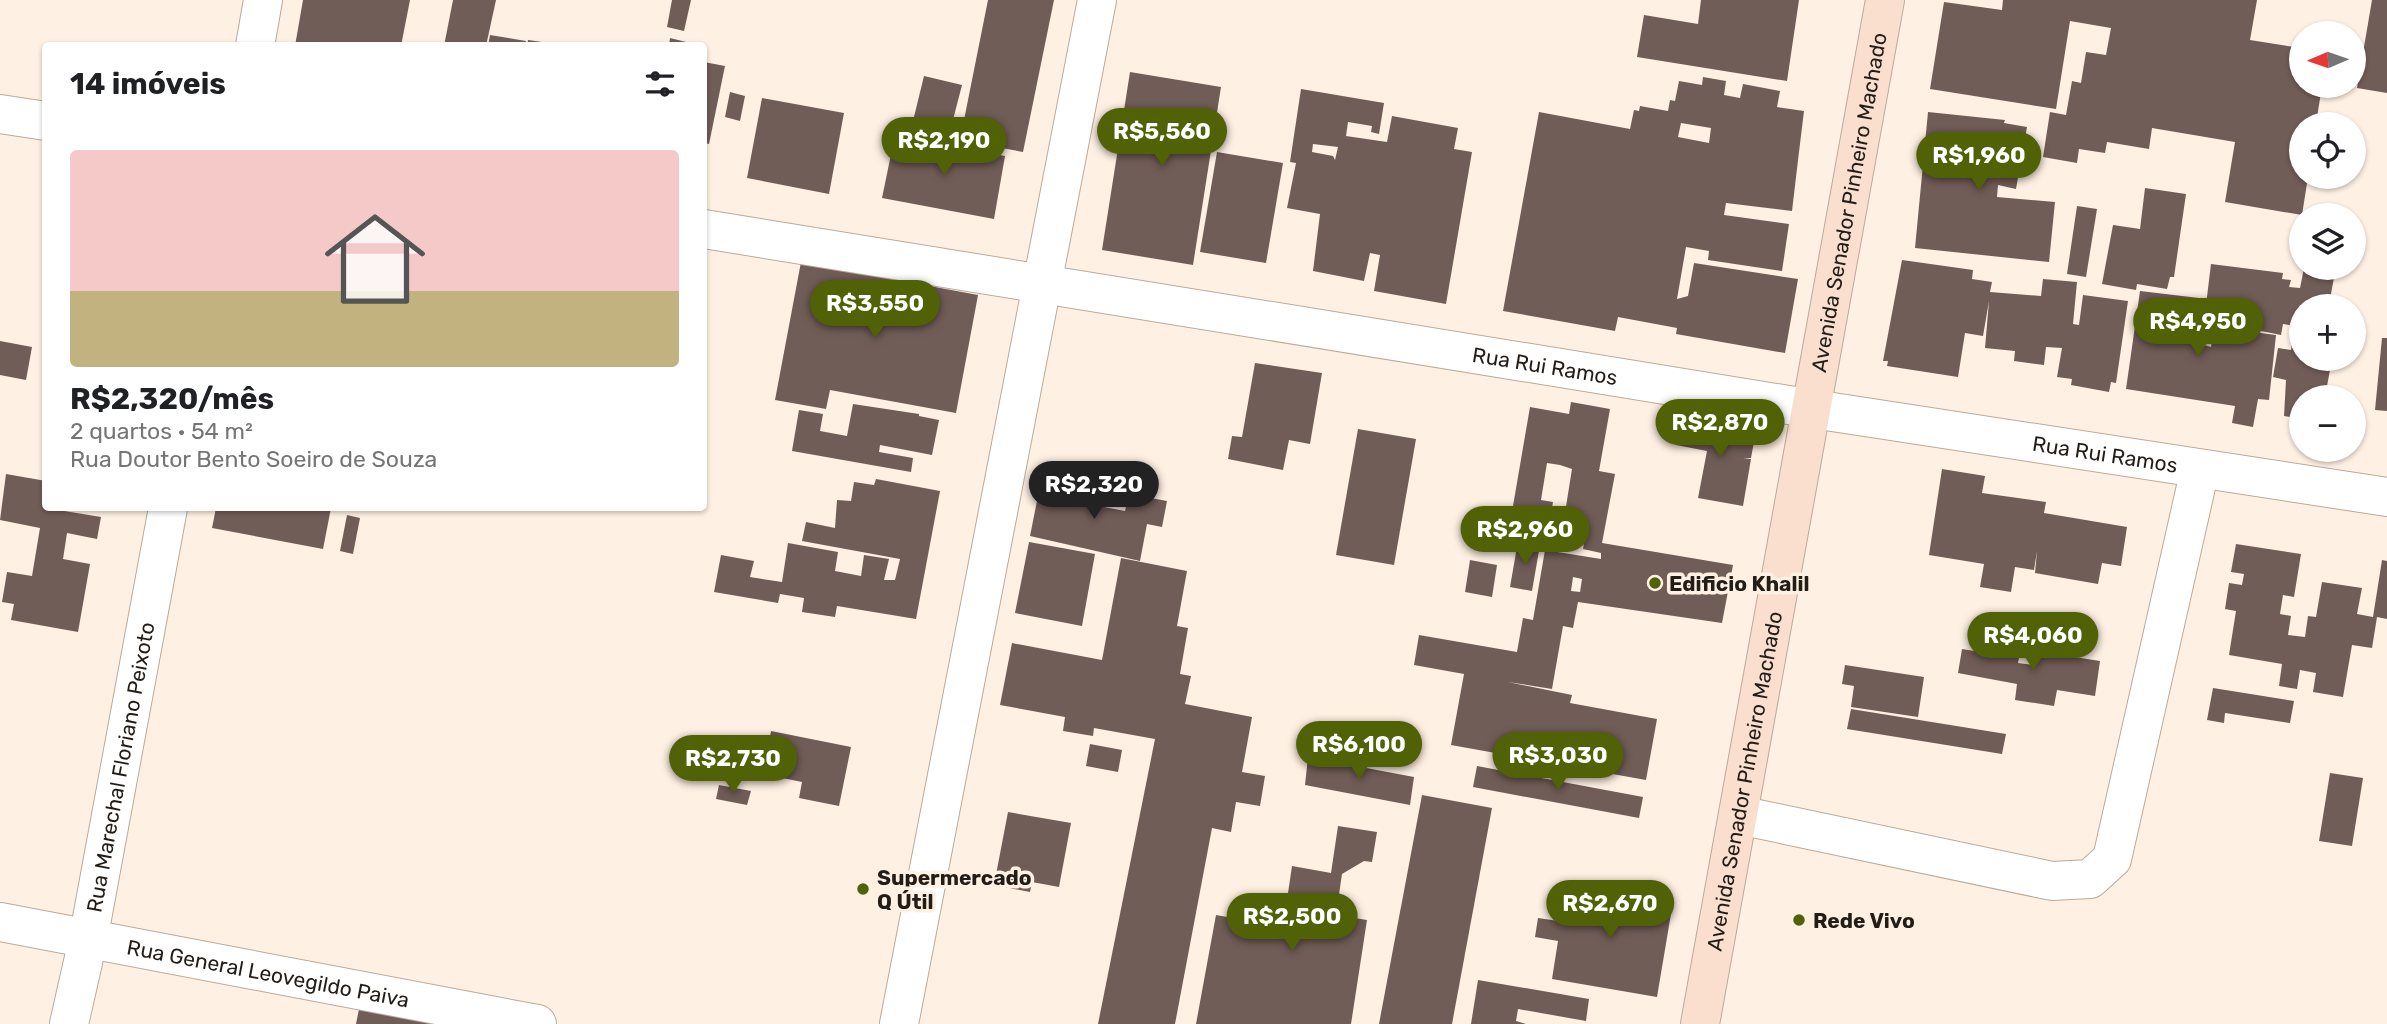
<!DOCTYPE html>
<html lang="pt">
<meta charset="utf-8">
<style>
body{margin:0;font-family:Rubik,sans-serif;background:#f6f6f6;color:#202124;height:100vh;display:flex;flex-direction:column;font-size:26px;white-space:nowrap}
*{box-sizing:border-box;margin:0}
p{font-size:23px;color:#757577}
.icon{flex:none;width:38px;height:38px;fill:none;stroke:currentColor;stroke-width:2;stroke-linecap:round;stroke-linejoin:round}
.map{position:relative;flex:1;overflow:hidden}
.sheet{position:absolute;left:42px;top:42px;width:665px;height:469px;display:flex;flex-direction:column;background:#fff;border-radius:7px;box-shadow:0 2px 5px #0004}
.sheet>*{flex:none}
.needle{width:46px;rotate:268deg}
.controls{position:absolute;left:2289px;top:21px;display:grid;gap:14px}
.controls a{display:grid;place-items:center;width:77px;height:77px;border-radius:50%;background:#fff;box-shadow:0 2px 5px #0004;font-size:35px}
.price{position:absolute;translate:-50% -60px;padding:0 16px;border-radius:24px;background:#506106;color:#fff;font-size:23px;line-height:46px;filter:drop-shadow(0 2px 4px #0008)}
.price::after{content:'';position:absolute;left:50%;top:42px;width:21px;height:16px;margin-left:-10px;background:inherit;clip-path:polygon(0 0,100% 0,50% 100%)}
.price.active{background:#222;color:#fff}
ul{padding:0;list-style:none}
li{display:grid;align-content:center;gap:14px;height:371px;padding:0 28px}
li+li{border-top:2px solid #e0e0e0}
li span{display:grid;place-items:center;height:217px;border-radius:7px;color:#555}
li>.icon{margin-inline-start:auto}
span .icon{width:126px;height:126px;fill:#fffc;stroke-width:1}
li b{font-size:30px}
h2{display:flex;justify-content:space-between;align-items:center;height:84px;padding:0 28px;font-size:30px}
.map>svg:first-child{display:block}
</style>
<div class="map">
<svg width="2387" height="1024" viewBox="0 0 2387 1024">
<rect width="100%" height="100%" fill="#fef0e3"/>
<!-- building -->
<g fill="#715d58" fill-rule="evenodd">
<path d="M 303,0 L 410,0 L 401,46 L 295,46 Z"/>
<path d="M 453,0 L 496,0 L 486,46 L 444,46 Z"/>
<path d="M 672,0 L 691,0 L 684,31 L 667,27 Z"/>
<path d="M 988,0 L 1054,0 L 1023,152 L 960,140 Z"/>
<path d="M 1701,0 L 1799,0 L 1787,81 L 1637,57 L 1644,15 L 1698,24 Z"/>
<path d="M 2003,0 L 2257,0 L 2250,40 L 2301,48 L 2301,86 L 2322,86 L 2316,124 L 2301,124 L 2301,177 L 2308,177 L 2302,215 L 2225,202 L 2235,142 L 2152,128 L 2149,149 L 2107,142 L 2105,153 L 2079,149 L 2077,163 L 2043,157 L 2050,112 L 2066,115 L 2072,81 L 2081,83 L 2086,52 L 2106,55 L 2111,28 L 2070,21 L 2056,109 L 1930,89 L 1944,2 L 2002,10 Z"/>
<path d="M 2372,0 L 2387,0 L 2387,93 L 2357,88 Z"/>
<path d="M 490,35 L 526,41 L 525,46 L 488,46 Z"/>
<path d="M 670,38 L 686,42 L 685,46 L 669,46 Z"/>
<path d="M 528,40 L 556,44 L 556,46 L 527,46 Z"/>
<path d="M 704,62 L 725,66 L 709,144 L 704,143 Z"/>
<path d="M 1130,72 L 1221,87 L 1193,265 L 1102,250 Z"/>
<path d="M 924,76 L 962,85 L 948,139 L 911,129 Z"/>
<path d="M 1703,77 L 1726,81 L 1724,95 L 1740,98 L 1743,84 L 1780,91 L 1777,107 L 1804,111 L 1799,152 L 1792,211 L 1726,203 L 1724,215 L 1789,224 L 1782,271 L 1708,260 L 1709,251 L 1686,247 L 1677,299 L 1688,296 L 1694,263 L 1798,279 L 1785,353 L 1676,334 L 1677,328 L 1618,317 L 1615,331 L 1503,311 L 1539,112 L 1630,129 L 1634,110 L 1639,111 L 1640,106 L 1668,111 L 1670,100 L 1675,101 L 1679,81 L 1702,85 ZM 1681,123 L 1711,128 L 1709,143 L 1678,137 Z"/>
<path d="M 1301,89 L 1384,103 L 1379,134 L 1371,132 L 1372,126 L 1348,122 L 1346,136 L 1387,142 L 1392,116 L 1458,128 L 1454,149 L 1472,152 L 1446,304 L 1374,291 L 1380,255 L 1370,253 L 1364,281 L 1313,271 L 1320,214 L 1287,208 L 1296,163 L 1290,162 ZM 1313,144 L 1338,147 L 1335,160 L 1333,156 L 1312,152 Z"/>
<path d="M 730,92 L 745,96 L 740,121 L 725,117 Z"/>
<path d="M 762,98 L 844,113 L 829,194 L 747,178 Z"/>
<path d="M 1928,112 L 2005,120 L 2004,123 L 2027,127 L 2016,189 L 1998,185 L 1997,197 L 2055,202 L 2049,262 L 1915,248 Z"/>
<path d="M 895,135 L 1005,156 L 994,219 L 882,198 Z"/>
<path d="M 1217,152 L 1283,163 L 1266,263 L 1200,252 Z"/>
<path d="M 2145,188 L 2186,194 L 2174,277 L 2170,277 L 2167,289 L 2137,284 L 2136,290 L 2102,284 L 2113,225 L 2140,229 Z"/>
<path d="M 2077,206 L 2097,209 L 2086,277 L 2067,274 Z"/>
<path d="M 1902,260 L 1973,270 L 1972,279 L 1992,282 L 1990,292 L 2041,296 L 2043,279 L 2077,282 L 2073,324 L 2079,325 L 2083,295 L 2128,301 L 2116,383 L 2111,382 L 2109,392 L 2071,385 L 2072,379 L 2057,377 L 2062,348 L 2046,347 L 2044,365 L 2014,361 L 2015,351 L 1985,348 L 1989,301 L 1983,336 L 1965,333 L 1958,377 L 1887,366 L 1888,361 L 1883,361 Z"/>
<path d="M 801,262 L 978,295 L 956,413 L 830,390 L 826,409 L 775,400 Z"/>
<path d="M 2211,264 L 2283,273 L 2282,279 L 2291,280 L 2289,287 L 2300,288 L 2304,268 L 2335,272 L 2329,305 L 2314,302 L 2314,306 L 2301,306 L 2301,359 L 2332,359 L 2325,397 L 2301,397 L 2301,419 L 2284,416 L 2286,380 L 2273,377 L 2278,348 L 2291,350 L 2295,326 L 2283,324 L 2281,335 L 2261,331 L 2262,321 L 2205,313 Z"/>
<path d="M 2140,291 L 2199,298 L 2194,338 L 2205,340 L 2204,345 L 2211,347 L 2214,327 L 2276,335 L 2269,400 L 2258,399 L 2253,427 L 2232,423 L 2235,406 L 2126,389 Z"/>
<path d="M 2382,338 L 2387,338 L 2387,411 L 2375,410 Z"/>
<path d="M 0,341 L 32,347 L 26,380 L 0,375 Z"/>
<path d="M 1255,363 L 1322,373 L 1310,444 L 1289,440 L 1283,470 L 1228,459 L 1232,436 L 1242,437 Z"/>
<path d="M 1571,402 L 1610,409 L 1599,471 L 1615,474 L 1602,543 L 1733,565 L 1722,623 L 1578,602 L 1573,628 L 1563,626 L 1552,689 L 1508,682 L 1572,695 L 1570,703 L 1657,719 L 1646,780 L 1451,745 L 1464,674 L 1414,665 L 1419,635 L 1517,652 L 1523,618 L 1533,620 L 1545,550 L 1601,559 L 1601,553 L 1583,549 L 1587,523 L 1564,519 L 1572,469 L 1560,465 L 1547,463 L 1541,500 L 1553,502 L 1546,541 L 1508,535 L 1530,407 L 1569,414 ZM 1573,577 L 1582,579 L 1580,592 L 1571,591 Z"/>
<path d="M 853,404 L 919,414 L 919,416 L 939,420 L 932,455 L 880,445 L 879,452 L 913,458 L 911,472 L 792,451 L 799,410 L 823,414 L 820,431 L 847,436 Z"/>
<path d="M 1680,418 L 1756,431 L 1751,458 L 1743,458 L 1751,459 L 1743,506 L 1698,498 L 1707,451 L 1676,445 Z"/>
<path d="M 1358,429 L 1416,439 L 1394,565 L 1336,555 Z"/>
<path d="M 1942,469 L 1985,476 L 1982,493 L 2046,502 L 2044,513 L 2127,527 L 2121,566 L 2102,563 L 2098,584 L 2035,573 L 2037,551 L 2034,570 L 2015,567 L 2011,592 L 1980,587 L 1984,564 L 1929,555 Z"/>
<path d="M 6,474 L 46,481 L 46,508 L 101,517 L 97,539 L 67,533 L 63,559 L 90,564 L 78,632 L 11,620 L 14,604 L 2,602 L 7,572 L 32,576 L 40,528 L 0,520 Z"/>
<path d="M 1042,476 L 1082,483 L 1081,492 L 1069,489 L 1067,500 L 1125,511 L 1129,494 L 1167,501 L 1162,527 L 1147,524 L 1140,561 L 1030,536 Z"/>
<path d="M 876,479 L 940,491 L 916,619 L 837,606 L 835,617 L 802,612 L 804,598 L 780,594 L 778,603 L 714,592 L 721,555 L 754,561 L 750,577 L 782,582 L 788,543 L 838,552 L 835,571 L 861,576 L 864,555 L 889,559 L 884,580 L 895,580 L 900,559 L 802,541 L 806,522 L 835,528 L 837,500 L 851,501 L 854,482 L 874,485 Z"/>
<path d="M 216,508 L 331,508 L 323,549 L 212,528 Z"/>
<path d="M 347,515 L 360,518 L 353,554 L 340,551 Z"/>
<path d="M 1518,541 L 1540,545 L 1532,591 L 1510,587 Z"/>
<path d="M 1029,542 L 1095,554 L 1082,626 L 1015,613 Z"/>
<path d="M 2236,544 L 2301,554 L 2294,597 L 2283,595 L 2280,614 L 2291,616 L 2288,635 L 2305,637 L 2308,616 L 2316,617 L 2322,582 L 2362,588 L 2357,614 L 2373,617 L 2382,560 L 2387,561 L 2387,619 L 2377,617 L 2372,648 L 2352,645 L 2343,697 L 2313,692 L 2316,673 L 2300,670 L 2297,689 L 2279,686 L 2282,664 L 2229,655 L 2236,611 L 2225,609 L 2229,583 L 2242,585 L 2244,574 L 2231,572 Z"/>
<path d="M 1121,558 L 1187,571 L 1177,626 L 1188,628 L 1180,674 L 1191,676 L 1185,704 L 1252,717 L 1242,772 L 1265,776 L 1260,806 L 1236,802 L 1231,832 L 1212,828 L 1175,1024 L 1098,1024 L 1155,739 L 1094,728 L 1093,736 L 1063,731 L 1065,717 L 1000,705 L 1012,643 L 1102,660 Z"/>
<path d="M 1470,560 L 1497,565 L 1492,597 L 1465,592 Z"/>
<path d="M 2009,628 L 2024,631 L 2018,663 L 2035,665 L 2037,651 L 2100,661 L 2095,696 L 2057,690 L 2054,706 L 2015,700 L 2017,684 L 1958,673 L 1962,649 L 2004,656 Z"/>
<path d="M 1845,665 L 1924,677 L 1918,717 L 1851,707 L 1854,686 L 1842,684 Z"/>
<path d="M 2213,688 L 2294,701 L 2290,723 L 2225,713 L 2224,723 L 2207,720 Z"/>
<path d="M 1851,709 L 2006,734 L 2002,754 L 1847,729 Z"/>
<path d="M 771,731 L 851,747 L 839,806 L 799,798 L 802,782 L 763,774 Z"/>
<path d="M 1090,744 L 1122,750 L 1118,772 L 1086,766 Z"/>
<path d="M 1308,757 L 1414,777 L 1410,805 L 1305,785 Z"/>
<path d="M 1477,766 L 1643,797 L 1639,818 L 1473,787 Z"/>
<path d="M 2330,773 L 2363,778 L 2352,846 L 2319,841 Z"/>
<path d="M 719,785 L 751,791 L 747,805 L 716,799 Z"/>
<path d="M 1422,795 L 1492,808 L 1452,1024 L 1379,1024 Z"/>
<path d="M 1008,812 L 1071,823 L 1059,887 L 1032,882 L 1030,892 L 994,885 Z"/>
<path d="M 1338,826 L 1377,832 L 1372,862 L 1364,861 L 1342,874 L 1336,915 L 1367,920 L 1351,1024 L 1196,1024 L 1216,915 L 1283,927 L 1292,866 L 1331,873 Z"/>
<path d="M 1571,884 L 1673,902 L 1657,997 L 1552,979 L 1558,941 L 1535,937 L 1538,918 L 1565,922 Z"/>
<path d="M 1478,980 L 1589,999 L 1586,1021 L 1518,1009 L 1516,1021 L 1526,1024 L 1471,1024 Z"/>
<path d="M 359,1009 L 439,1024 L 356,1024 Z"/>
</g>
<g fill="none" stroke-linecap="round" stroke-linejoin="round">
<defs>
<g id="minor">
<path d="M 255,46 L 263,0"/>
<path d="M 0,114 L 46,121"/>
<path id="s1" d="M 704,229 L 1813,409 L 2387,497"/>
<path d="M 1739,815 L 2052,881 L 2090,879 L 2112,859 L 2200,469"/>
<path id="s2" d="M 0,922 L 537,1024"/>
<path id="s3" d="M 69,1024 L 88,940 L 168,508"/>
<path d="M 899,1024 L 1097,0"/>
</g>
<g id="secondary">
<path id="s4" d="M 1700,1024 L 1885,0"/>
</g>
</defs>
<!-- minor casing -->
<use href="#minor" stroke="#baaa9b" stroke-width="40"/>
<!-- secondary casing -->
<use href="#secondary" stroke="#baaa9b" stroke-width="40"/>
<!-- minor -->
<use href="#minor" stroke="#fff" stroke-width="38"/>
<!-- secondary -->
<use href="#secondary" stroke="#fadece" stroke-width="38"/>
</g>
<!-- markers -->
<g fill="#506106" stroke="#fef0e3" stroke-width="2.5">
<circle cx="1655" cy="583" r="7"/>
<circle cx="863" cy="889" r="7"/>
<circle cx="1799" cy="920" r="7"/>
</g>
<g text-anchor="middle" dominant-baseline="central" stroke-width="7" stroke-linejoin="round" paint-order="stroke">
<!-- street labels -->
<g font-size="21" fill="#231d18" stroke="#fef0e3">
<text stroke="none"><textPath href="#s4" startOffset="835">Avenida Senador Pinheiro Machado</textPath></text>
<text stroke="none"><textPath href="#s1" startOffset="852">Rua Rui Ramos</textPath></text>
<text stroke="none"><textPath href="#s1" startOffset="1419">Rua Rui Ramos</textPath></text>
<text stroke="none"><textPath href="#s3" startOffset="262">Rua Marechal Floriano Peixoto</textPath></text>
<text stroke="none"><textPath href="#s4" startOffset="247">Avenida Senador Pinheiro Machado</textPath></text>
<text stroke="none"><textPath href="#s2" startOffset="273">Rua General Leovegildo Paiva</textPath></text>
</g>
<!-- poi labels -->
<g font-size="21" font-weight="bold" fill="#231d18" stroke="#fef0e3" text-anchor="start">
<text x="1669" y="583">Edificio Khalil</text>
<text x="877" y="877">Supermercado<tspan x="877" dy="24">Q Útil</tspan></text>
<text x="1813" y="920">Rede Vivo</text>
</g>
</g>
</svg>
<div class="controls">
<a><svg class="needle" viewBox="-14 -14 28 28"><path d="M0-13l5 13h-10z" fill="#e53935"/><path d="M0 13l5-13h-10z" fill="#757577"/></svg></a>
<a><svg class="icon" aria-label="locate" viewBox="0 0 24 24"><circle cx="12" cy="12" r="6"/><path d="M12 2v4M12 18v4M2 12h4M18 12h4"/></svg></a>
<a><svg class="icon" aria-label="layers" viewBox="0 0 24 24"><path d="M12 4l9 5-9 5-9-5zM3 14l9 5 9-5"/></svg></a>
<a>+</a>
<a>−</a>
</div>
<b class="price" style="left:1162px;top:168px">R$5,560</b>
<b class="price" style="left:944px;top:177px">R$2,190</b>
<b class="price" style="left:1979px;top:192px">R$1,960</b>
<b class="price" style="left:875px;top:340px">R$3,550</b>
<b class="price" style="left:2198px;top:358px">R$4,950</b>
<b class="price" style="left:1720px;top:459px">R$2,870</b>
<b class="price active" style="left:1094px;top:521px">R$2,320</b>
<b class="price" style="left:1525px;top:566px">R$2,960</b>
<b class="price" style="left:2033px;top:672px">R$4,060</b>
<b class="price" style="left:1359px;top:781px">R$6,100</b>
<b class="price" style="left:1558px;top:792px">R$3,030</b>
<b class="price" style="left:733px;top:795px">R$2,730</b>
<b class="price" style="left:1610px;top:940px">R$2,670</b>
<b class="price" style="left:1292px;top:953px">R$2,500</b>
<section class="sheet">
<h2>14 imóveis<svg class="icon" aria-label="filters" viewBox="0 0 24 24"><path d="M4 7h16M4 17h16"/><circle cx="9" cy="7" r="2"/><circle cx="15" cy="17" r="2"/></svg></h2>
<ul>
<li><span style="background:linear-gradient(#f6c9c9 65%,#c2b280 0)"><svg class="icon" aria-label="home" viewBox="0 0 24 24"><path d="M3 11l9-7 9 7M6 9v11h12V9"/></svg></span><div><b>R$2,320/mês</b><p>2 quartos · 54 m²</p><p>Rua Doutor Bento Soeiro de Souza</p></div></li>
</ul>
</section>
</div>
